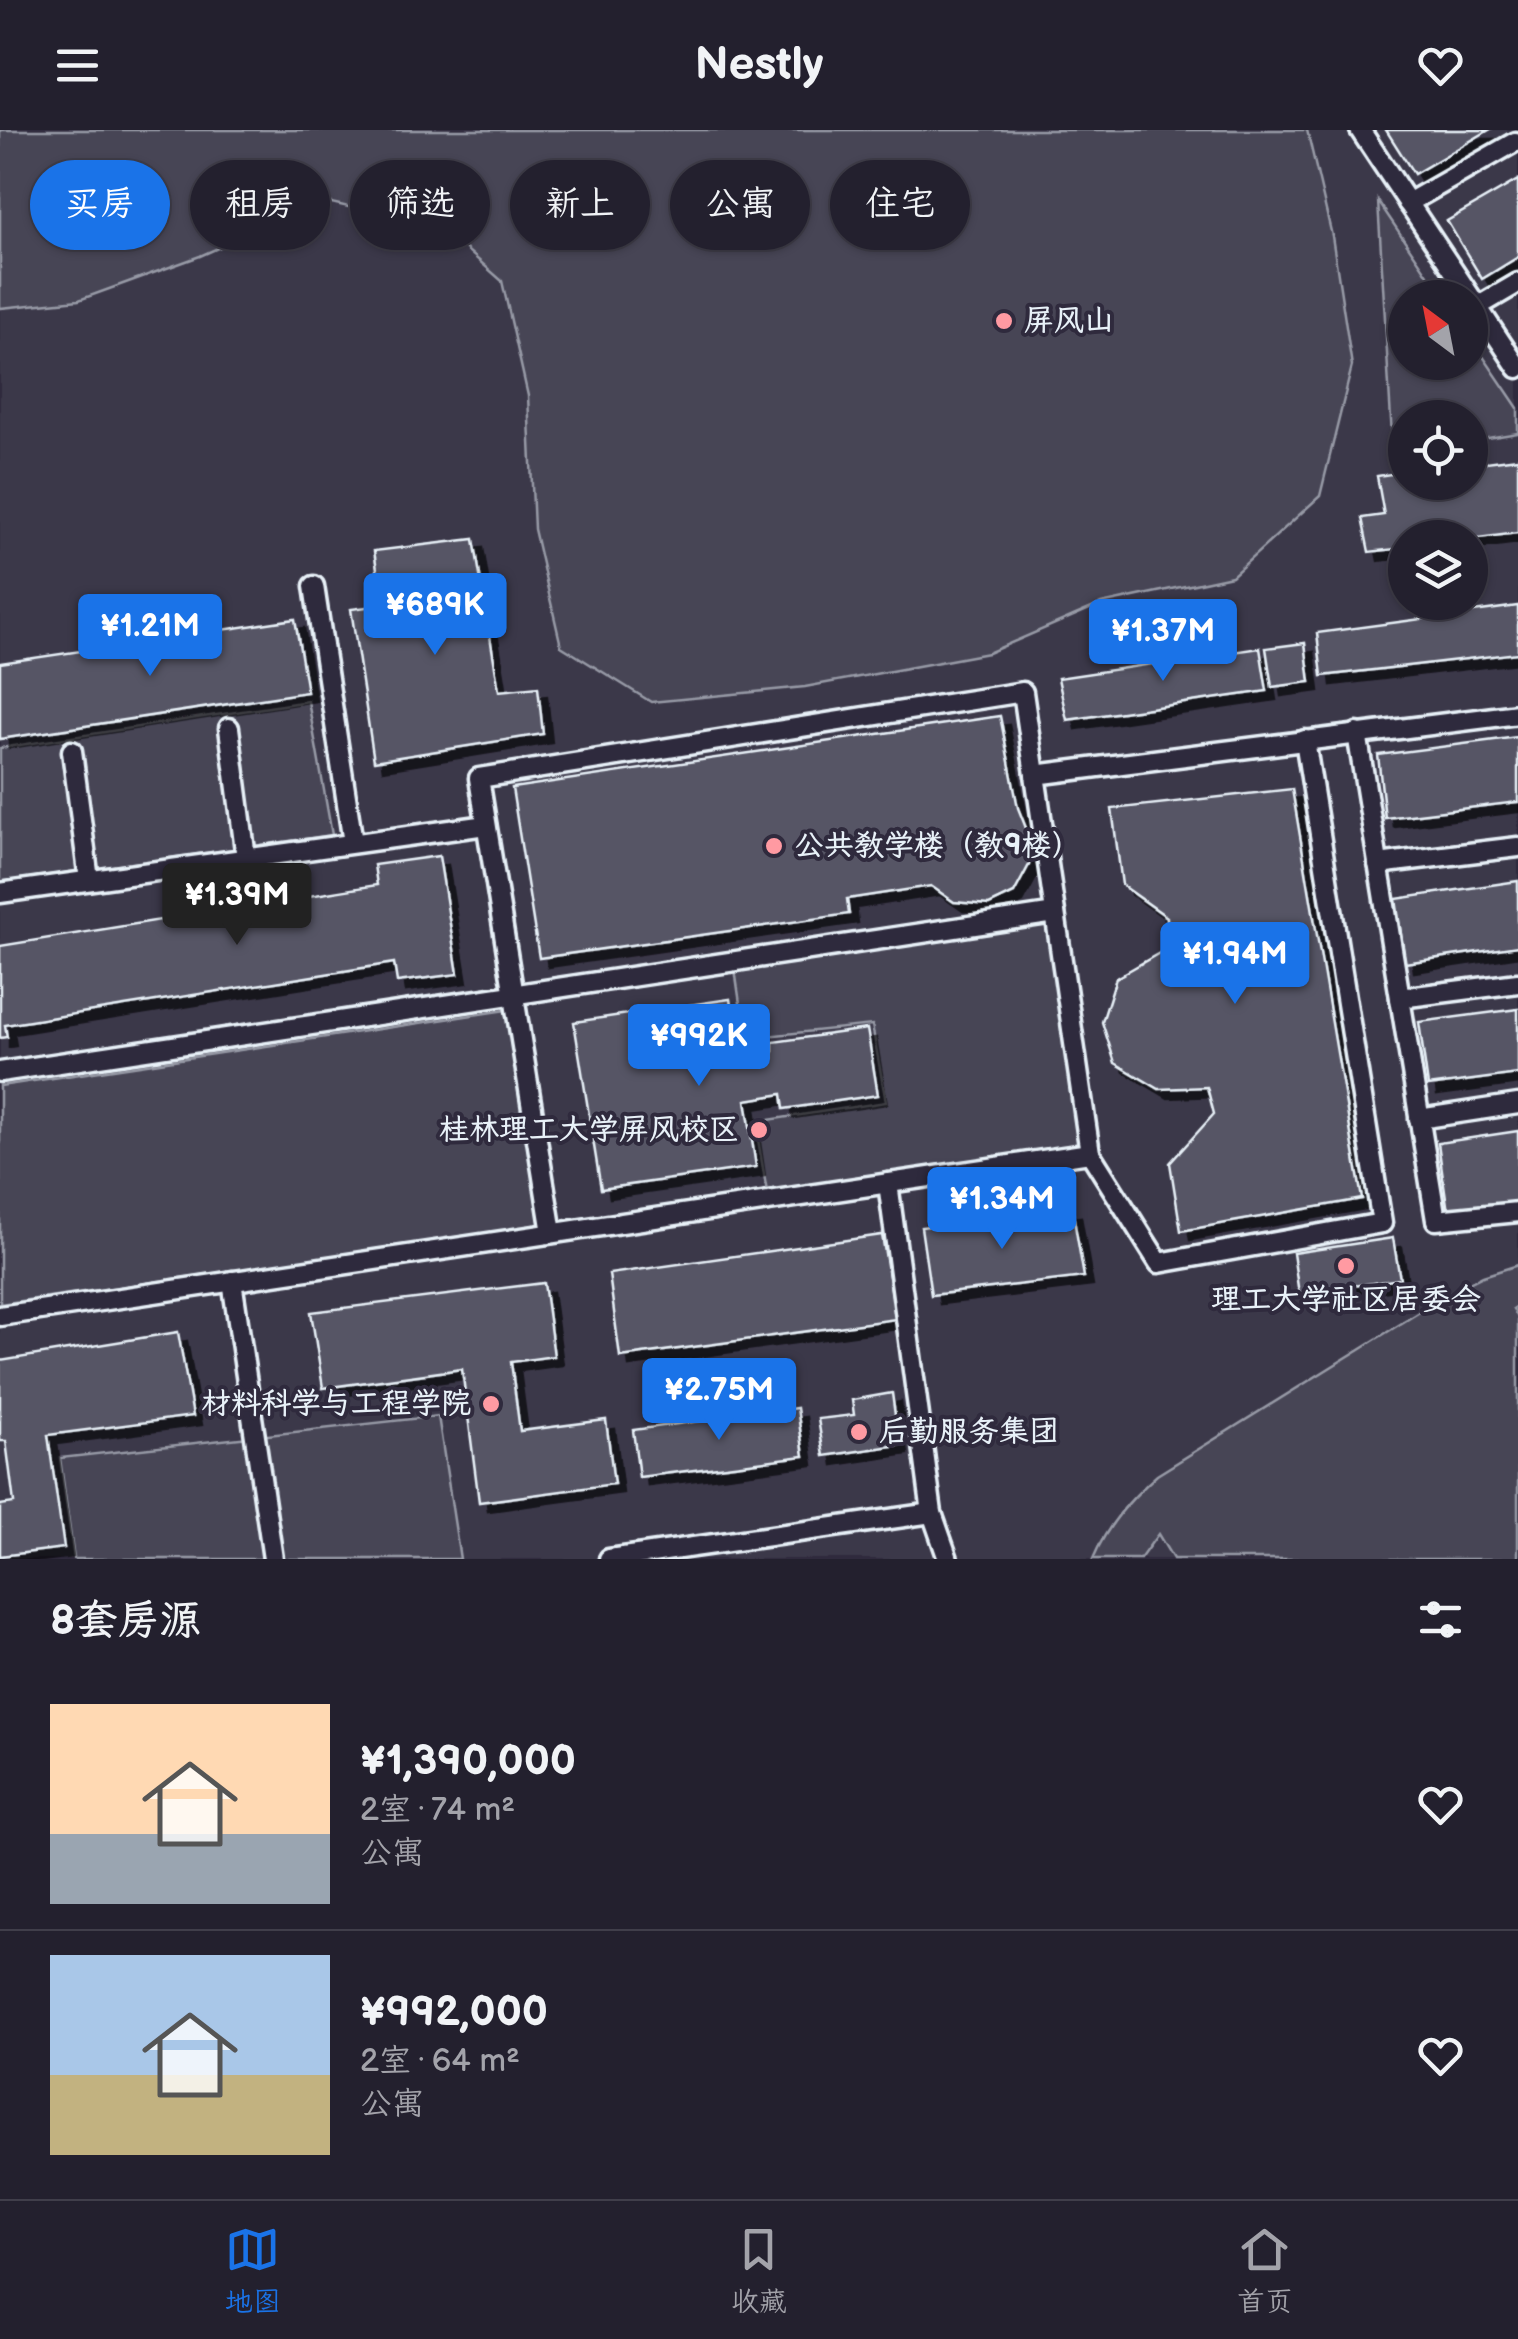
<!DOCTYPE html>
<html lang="zh">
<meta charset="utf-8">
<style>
body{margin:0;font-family:"Balsamiq Sans","LXGW WenKai TC",sans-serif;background:#2b2836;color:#f1f3f6;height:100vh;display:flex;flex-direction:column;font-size:38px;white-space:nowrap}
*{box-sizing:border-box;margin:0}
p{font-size:32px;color:#a3a3aa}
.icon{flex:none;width:55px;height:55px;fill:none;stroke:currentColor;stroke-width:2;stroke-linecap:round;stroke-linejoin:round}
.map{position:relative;height:1429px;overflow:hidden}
.drawer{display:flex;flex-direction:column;background:#23202e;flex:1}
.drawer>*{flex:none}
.banner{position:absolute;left:30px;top:30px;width:1000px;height:90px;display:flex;gap:20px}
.needle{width:65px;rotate:328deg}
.controls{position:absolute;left:1388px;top:150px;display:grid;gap:20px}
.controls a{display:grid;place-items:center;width:100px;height:100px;border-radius:50%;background:#23202e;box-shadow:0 2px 8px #0004,0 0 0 2px #403e4a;font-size:50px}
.price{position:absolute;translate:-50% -85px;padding:0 22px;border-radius:10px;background:#1a73e8;color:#fff;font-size:32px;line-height:65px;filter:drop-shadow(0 2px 5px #0008)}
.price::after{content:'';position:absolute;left:50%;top:60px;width:30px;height:22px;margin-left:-15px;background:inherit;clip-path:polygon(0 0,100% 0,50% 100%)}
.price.current{background:#222;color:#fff}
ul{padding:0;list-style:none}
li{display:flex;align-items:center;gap:30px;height:250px;padding:0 50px}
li+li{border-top:2px solid #403e4a}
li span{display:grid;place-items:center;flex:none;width:280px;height:200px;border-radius:0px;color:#555}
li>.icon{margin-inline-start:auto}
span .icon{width:120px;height:120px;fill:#fffc;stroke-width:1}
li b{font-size:42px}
h2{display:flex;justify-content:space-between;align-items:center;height:120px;padding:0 50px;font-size:42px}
.chip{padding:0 35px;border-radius:45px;background:#23202e;box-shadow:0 2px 8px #0004,0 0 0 2px #403e4a;font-size:35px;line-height:90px}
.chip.current{background:#1a73e8;color:#fff}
header{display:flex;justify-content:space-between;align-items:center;height:130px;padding:0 50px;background:#23202e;font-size:45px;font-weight:800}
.tabs{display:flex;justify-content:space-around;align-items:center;height:140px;border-top:2px solid #403e4a;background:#23202e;font-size:28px;color:#a3a3aa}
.tabs a{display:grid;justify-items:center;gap:5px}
.tabs .current{color:#1a73e8}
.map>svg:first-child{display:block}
</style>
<header><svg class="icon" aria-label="menu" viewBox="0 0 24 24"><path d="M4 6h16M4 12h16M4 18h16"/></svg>Nestly<svg class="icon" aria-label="heart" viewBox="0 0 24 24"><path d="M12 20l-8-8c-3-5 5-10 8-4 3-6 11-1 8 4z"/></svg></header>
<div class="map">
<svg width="1518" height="1429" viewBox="0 0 1518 1429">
<defs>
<filter id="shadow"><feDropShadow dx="9" dy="9" stdDeviation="0" flood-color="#0009"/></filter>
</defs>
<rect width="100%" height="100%" fill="#2f2a3d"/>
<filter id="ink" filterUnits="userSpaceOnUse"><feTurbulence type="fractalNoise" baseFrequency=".01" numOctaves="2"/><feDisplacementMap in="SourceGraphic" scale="20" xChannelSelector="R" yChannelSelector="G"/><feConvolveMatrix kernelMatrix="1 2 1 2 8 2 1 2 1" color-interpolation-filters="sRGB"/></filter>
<g filter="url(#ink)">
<!-- built -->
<path fill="#3b3749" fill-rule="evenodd" d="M 1307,0 L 1518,0 L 1518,1429 L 0,1429 L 0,178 L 79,170 L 200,126 L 323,71 L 443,99 L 502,151 L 528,266 L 534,399 L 651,571 L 805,557 L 988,523 L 1101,474 L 1232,445 L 1332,106 ZM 1405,168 L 1470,168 L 1470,232 L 1405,232 ZM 1405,288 L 1470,288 L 1470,352 L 1405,352 ZM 1405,408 L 1470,408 L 1470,472 L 1405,472 Z"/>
<!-- green -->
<g fill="#464455" stroke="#979aa6" stroke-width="2.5">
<path d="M 0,0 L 1307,0 L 1332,106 L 1352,236 L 1320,366 L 1232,446 L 1101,474 L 988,523 L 805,557 L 651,572 L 561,516 L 534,399 L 528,266 L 502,151 L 443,99 L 323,71 L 200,126 L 79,170 L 0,178 Z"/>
<path d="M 1378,71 L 1443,167 L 1405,168 L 1405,232 L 1470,232 L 1470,207 L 1518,278 L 1518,303 L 1470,311 L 1470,288 L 1405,288 L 1405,322 L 1393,324 Z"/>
<path d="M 308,571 L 332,705 L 0,752 L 0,618 Z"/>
<path d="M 1047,793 L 1082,1018 L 767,1062 L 755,992 L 886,972 L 872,895 L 745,908 L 735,839 Z"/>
<path d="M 506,880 L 540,1096 L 0,1174 L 0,956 Z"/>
<path d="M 1518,1135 L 1518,1177 L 1513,1179 L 1518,1188 L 1518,1429 L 1173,1429 L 1158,1404 L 1140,1429 L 1093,1429 C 1107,1395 1130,1369 1157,1345 L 1455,1160 L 1483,1146 Z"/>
<path d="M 438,1286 L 460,1429 L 74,1429 L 60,1328 Z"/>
</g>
<!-- building -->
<g fill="#575565" stroke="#e8f1f8" stroke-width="2.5" filter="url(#shadow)">
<path d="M 1386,0 L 1489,0 L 1414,44 Z"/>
<path d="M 1518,50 L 1518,127 L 1482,149 L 1447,91 Z"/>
<path d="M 1518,328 L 1518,403 L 1470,409 L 1405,408 L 1405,418 L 1369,422 L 1362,388 L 1384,385 L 1377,346 L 1405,342 L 1405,352 L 1470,352 L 1470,334 Z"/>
<path d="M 474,409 L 499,561 L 538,557 L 543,604 L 374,631 L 351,479 L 383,475 L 374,421 Z"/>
<path d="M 1518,476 L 1518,523 L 1322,546 L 1317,503 Z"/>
<path d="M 295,489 L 307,562 L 0,609 L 0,533 Z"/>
<path d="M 1305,513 L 1310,552 L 1272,557 L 1266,518 Z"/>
<path d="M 1260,518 L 1267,561 L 1067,590 L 1058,548 Z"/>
<path d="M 1000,586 L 1018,678 L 1026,698 L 1029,735 L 1014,763 L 989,775 L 954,772 L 931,756 L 847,769 L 849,784 L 539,828 L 512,658 Z"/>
<path d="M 1518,607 L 1518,672 L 1385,688 L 1378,625 Z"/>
<path d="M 1292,659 L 1362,1069 L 1181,1101 L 1170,1033 L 1214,984 L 1207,957 L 1159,959 L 1115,933 L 1102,892 L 1116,848 L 1168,818 L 1167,787 L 1122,755 L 1112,679 Z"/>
<path d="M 439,726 L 458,844 L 397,852 L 394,833 L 5,895 L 7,907 L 0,908 L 0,816 L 377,755 L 374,735 Z"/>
<path d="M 1518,751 L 1518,816 L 1405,833 L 1396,769 Z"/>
<path d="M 730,869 L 741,932 L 773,928 L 773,912 L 867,899 L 878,965 L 784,979 L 782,964 L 746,970 L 756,1037 L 601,1059 L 574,892 Z"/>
<path d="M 1518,879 L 1518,944 L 1428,956 L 1419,892 Z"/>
<path d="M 1518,1001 L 1518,1073 L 1448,1082 L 1438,1013 Z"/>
<path d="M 1072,1078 L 1084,1147 L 931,1165 L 921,1097 Z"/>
<path d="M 882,1105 L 896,1189 L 620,1227 L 609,1144 Z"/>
<path d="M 1393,1108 L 1400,1149 L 1299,1164 L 1293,1123 Z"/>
<path d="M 544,1153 L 554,1226 L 511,1232 L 520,1301 L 606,1290 L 614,1354 L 479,1372 L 462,1239 L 323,1258 L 311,1182 Z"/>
<path d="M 178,1202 L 193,1286 L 48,1305 L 64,1418 L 0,1426 L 0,1375 L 14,1373 L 6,1311 L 0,1311 L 0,1231 Z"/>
<path d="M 892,1263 L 899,1315 L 824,1326 L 818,1289 L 854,1285 L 852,1270 Z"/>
<path d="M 797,1278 L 804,1326 L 639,1347 L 633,1300 Z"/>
</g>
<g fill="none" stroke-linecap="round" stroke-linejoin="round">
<defs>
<g id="service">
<path d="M 1360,0 L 1518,238"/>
<path d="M 1408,73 L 1515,12"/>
<path d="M 1477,177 L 1518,153"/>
<path d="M 314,456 L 353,713"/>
<path d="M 229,598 L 246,728"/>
<path d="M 1357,603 L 1436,1090 L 1518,1082"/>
<path d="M 72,621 L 89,750"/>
<path d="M 1035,645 L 1518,584"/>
<path d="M 1378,734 L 1518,717"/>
<path d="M 0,763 L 486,695"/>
<path d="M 1400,868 L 1518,853"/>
<path d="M 0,942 L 1055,783"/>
<path d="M 1419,989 L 1518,974"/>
<path d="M 888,1053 L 932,1383 L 948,1429"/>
<path d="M 552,1103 L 479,648 L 1023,562 L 1090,1023 L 1159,1133 L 1382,1093 L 1305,610"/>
<path d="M 232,1151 L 273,1429"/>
<path d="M 0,1186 L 1090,1023"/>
<path d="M 609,1429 L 932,1383"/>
</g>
</defs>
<!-- service casing -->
<use href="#service" stroke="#e8f1f8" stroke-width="25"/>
<!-- service -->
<use href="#service" stroke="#2f2a3d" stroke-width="18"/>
</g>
</g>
<!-- markers -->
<g fill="#ff9aa2" stroke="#2f2a3d" stroke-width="4">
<circle cx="1004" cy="191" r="10"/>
<circle cx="774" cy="716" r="10"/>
<circle cx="759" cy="1000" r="10"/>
<circle cx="1346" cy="1136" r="10"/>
<circle cx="491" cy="1274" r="10"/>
<circle cx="859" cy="1302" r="10"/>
</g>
<g text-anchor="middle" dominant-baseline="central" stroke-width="8" stroke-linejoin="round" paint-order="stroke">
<!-- poi labels -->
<g font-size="30" font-weight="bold" fill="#e8f1f8" stroke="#2f2a3d" text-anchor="start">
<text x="1024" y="191">屏风山</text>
<text x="794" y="716">公共教学楼（教9楼）</text>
<text x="739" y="1000" text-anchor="end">桂林理工大学屏风校区</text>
<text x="1346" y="1170" text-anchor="middle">理工大学社区居委会</text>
<text x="471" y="1274" text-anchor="end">材料科学与工程学院</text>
<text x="879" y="1302">后勤服务集团</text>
</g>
</g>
</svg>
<div class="controls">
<a><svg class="needle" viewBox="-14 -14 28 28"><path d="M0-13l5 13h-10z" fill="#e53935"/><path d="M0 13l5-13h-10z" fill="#a3a3aa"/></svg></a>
<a><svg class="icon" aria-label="locate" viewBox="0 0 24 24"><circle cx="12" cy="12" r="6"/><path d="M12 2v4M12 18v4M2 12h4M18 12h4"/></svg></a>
<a><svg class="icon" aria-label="layers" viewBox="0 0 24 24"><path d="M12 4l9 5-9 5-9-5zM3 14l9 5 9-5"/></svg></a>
</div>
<b class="price" style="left:435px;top:528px">¥689K</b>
<b class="price" style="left:150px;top:549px">¥1.21M</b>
<b class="price" style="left:1163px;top:554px">¥1.37M</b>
<b class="price current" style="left:237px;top:818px">¥1.39M</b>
<b class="price" style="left:1235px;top:877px">¥1.94M</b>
<b class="price" style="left:699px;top:959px">¥992K</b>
<b class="price" style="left:1002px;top:1122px">¥1.34M</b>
<b class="price" style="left:719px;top:1313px">¥2.75M</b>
<div class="banner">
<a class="chip current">买房</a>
<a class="chip">租房</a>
<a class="chip">筛选</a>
<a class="chip">新上</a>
<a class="chip">公寓</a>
<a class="chip">住宅</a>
</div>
</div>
<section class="drawer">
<h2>8套房源<svg class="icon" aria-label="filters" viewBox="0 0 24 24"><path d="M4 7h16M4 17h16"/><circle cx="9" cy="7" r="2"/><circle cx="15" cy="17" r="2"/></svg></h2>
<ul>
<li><span style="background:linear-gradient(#ffd9b3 65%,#9aa5b1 0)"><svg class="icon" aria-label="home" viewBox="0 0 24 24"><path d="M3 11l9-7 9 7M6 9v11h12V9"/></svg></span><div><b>¥1,390,000</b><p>2室 · 74 m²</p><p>公寓</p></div><svg class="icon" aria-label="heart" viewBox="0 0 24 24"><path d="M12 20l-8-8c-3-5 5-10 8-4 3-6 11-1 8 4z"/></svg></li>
<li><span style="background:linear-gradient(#a9c7e8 60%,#c2b280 0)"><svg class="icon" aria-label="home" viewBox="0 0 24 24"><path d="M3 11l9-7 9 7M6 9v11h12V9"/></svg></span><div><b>¥992,000</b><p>2室 · 64 m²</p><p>公寓</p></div><svg class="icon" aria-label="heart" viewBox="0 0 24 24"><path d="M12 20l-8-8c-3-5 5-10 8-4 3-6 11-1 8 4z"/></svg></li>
</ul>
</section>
<nav class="tabs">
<a class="current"><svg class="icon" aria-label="map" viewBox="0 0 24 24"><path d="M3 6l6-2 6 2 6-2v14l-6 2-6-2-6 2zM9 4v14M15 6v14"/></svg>地图</a>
<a><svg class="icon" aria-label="saved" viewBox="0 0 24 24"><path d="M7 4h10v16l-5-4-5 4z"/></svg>收藏</a>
<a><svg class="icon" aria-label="home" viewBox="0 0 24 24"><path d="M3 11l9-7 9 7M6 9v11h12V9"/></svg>首页</a>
</nav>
